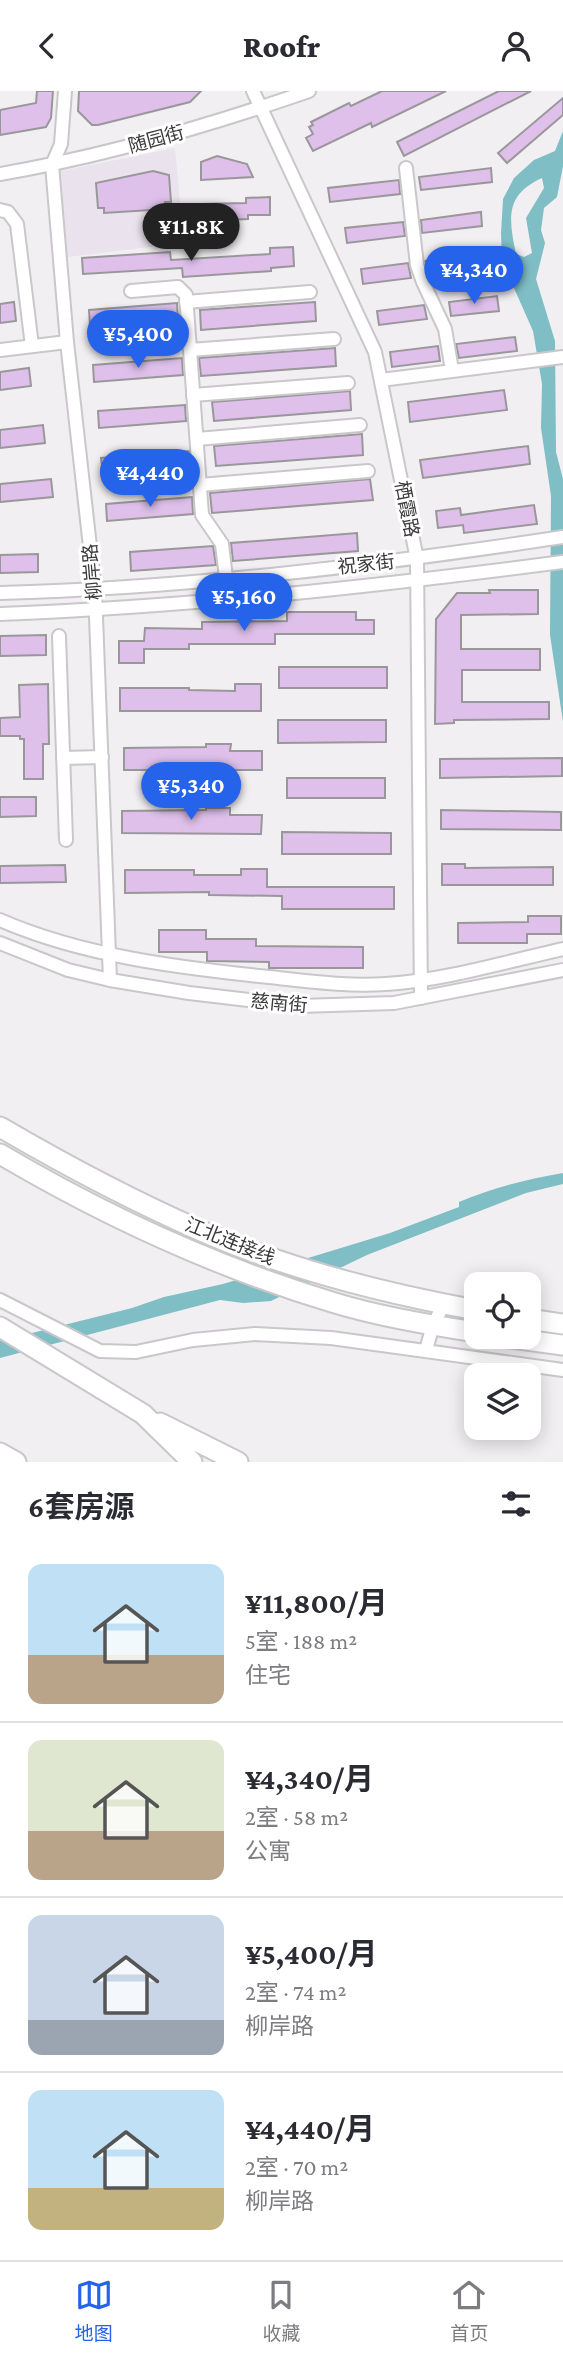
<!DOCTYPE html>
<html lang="zh">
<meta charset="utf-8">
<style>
body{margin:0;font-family:"Crimson Pro","Noto Sans SC",serif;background:#f7f7f7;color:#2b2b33;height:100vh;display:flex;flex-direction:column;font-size:26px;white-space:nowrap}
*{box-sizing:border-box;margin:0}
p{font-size:23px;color:#7c7c81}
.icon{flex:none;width:38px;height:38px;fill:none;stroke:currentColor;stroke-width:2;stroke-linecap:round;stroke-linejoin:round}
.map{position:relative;height:1371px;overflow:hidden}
.panel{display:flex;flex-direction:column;background:#fff;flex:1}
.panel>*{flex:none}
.fabs{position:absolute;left:464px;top:1181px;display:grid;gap:14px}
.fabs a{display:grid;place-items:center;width:77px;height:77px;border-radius:14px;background:#fff;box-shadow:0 4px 18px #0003;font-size:35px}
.price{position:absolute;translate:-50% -60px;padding:0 16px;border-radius:24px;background:#2563eb;color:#fff;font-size:23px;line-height:46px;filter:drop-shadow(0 2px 4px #0008)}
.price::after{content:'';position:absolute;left:50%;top:42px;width:21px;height:16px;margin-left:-10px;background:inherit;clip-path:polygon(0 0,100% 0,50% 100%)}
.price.current{background:#222;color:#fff}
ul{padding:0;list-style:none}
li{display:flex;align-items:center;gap:21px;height:175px;padding:0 28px}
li+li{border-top:2px solid #e1e1e2}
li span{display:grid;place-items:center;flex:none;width:196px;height:140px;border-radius:14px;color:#555}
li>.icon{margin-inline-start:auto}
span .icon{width:84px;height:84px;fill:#fffc;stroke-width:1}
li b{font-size:30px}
h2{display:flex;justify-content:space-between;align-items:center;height:84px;padding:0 28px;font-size:30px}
header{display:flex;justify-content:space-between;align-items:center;height:91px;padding:0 28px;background:#fff;font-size:32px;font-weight:800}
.tab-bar{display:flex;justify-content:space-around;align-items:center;height:98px;border-top:2px solid #e1e1e2;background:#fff;font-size:19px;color:#7c7c81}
.tab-bar a{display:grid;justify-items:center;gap:4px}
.tab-bar .current{color:#2563eb}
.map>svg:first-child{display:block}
</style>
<header><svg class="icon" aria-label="back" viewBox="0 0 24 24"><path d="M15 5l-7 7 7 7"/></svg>Roofr<svg class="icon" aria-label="person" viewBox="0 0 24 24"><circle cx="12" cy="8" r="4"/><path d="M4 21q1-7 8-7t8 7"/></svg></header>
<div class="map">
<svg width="563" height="1371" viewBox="0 0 563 1371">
<rect width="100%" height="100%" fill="#f2eff3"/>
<!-- built -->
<path fill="#eae3ed" d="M 175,57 L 184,152 L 67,166 L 56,81 Z"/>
<!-- water -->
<g fill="#7ebec4" fill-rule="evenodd">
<path d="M 563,40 L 563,75 L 557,106 L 544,117 L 541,139 L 545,152 L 536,188 L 555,250 L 556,361 L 563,388 L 563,631 L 550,544 L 551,405 L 541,337 L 542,293 L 533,240 L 502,170 L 501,142 L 503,108 L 514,87 L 534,69 L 555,60 ZM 542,87 L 544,97 L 526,127 L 532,162 L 524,166 L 516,163 C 509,129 504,104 542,87 Z"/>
<path d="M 563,1082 L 563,1093 L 526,1102 L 367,1164 L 271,1210 L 243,1212 L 220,1209 L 0,1267 L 0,1250 L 132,1217 L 164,1206 L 223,1193 L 390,1142 L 459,1116 L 459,1111 C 492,1097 528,1088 563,1082 Z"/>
</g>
<!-- building -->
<g fill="#dec0ea" stroke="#9a979b" stroke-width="2">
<path d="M 37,0 L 53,0 L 51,27 L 46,36 L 0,44 L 0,19 L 36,12 Z"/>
<path d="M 79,0 L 201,0 L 190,11 L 98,34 L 92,34 L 78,20 Z"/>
<path d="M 382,0 L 446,0 L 372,36 L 371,32 L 313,60 L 306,47 L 313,43 L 309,36 L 313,34 L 311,31 L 349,12 L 351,15 Z"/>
<path d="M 499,0 L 531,0 L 404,65 L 397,51 Z"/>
<path d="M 563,7 L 563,24 L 507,72 L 498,62 Z"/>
<path d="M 217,65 L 247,73 L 253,86 L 201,89 L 201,71 Z"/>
<path d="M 491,77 L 492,91 L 421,99 L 419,86 Z"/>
<path d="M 153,80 L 169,84 L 171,111 L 165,111 L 166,118 L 104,122 L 104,117 L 98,117 L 96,92 Z"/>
<path d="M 399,89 L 400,103 L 330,111 L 328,97 Z"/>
<path d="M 270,106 L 270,124 L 248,124 L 248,128 L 203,130 L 202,113 L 246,112 L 246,107 Z"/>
<path d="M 481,121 L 482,135 L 422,142 L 421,129 Z"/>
<path d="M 403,131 L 405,145 L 347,152 L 345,137 Z"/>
<path d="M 293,156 L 294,175 L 271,177 L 271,180 L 183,186 L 182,177 L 83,183 L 82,167 L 170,161 L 171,169 L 270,163 L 270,157 Z"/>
<path d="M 484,163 L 485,178 L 430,185 L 426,172 L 425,170 Z"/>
<path d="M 408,172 L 411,187 L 363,193 L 361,178 Z"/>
<path d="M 497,205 L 499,220 L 451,225 L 449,211 Z"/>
<path d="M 14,211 L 16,230 L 0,232 L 0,213 Z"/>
<path d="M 315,211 L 316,230 L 201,239 L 200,219 Z"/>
<path d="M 177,212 L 178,229 L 90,235 L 89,219 Z"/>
<path d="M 424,214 L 427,228 L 379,234 L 377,220 Z"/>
<path d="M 515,246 L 517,260 L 459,267 L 456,253 Z"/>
<path d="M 438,255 L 440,270 L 392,276 L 390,261 Z"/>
<path d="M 335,257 L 336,275 L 201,285 L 199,267 Z"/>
<path d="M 182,267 L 183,284 L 94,291 L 93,274 Z"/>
<path d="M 29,277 L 31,295 L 0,299 L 0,281 Z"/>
<path d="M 504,299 L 507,319 L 410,331 L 408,311 Z"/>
<path d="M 350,300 L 351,319 L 214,330 L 212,311 Z"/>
<path d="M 185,314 L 186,330 L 99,337 L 98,320 Z"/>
<path d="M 43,334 L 45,352 L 0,357 L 0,339 Z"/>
<path d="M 362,343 L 363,364 L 216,375 L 214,355 Z"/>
<path d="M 528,355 L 530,373 L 423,387 L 420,369 Z"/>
<path d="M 189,360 L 190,376 L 103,383 L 101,367 Z"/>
<path d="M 51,388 L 53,406 L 0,411 L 0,393 Z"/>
<path d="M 370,388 L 373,409 L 212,422 L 210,402 Z"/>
<path d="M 192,406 L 193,423 L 107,430 L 106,413 Z"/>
<path d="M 534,414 L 537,433 L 464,442 L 463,434 L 438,437 L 436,420 L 460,417 L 461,424 Z"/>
<path d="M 357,442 L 358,460 L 233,470 L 231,452 Z"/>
<path d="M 213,455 L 216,474 L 131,480 L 130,461 Z"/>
<path d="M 38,463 L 38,481 L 0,482 L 0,464 Z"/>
<path d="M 489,499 L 538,499 L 538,523 L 461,524 L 461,558 L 540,558 L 540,579 L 462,579 L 462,611 L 549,611 L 549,628 L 454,629 L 454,632 L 435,633 L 436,528 L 457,502 L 490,502 Z"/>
<path d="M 287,521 L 356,521 L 356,529 L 374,529 L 374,543 L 275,543 L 275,553 L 189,553 L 189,558 L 144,558 L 144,572 L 119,572 L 119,550 L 144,550 L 145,537 L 202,538 L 202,531 L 287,530 Z"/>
<path d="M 46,544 L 46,564 L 0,565 L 0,545 Z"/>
<rect x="279" y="576" width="108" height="21"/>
<path d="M 48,593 L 49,653 L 43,653 L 43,688 L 24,688 L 24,648 L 20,648 L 20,645 L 0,645 L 0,627 L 20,626 L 19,594 Z"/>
<path d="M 235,593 L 261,593 L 261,620 L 120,620 L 120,597 L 189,597 L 189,599 L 235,600 Z"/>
<path d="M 278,629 L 386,629 L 386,651 L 278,652 Z"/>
<path d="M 206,653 L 231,653 L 230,660 L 262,660 L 262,679 L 124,679 L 124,657 L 206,656 Z"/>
<path d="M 562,667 L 562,685 L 440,687 L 440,668 Z"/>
<rect x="287" y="687" width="98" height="20"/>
<path d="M 0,706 L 36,706 L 36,725 L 0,726 Z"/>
<path d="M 206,717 L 230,717 L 230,724 L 262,724 L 261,743 L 122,742 L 122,720 L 206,719 Z"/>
<path d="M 441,719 L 561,721 L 561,739 L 441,738 Z"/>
<path d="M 282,741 L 391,742 L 391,763 L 282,763 Z"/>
<path d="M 442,773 L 465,773 L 465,777 L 553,776 L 553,794 L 442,794 Z"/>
<path d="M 65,774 L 66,791 L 0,792 L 0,775 Z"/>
<path d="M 241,778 L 267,778 L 267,796 L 394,796 L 394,818 L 282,818 L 282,805 L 209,804 L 209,801 L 125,802 L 125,779 L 194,779 L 194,784 L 241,784 Z"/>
<path d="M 528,825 L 561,825 L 561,843 L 527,843 L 527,852 L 458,852 L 458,832 L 528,831 Z"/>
<path d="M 159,839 L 206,839 L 206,848 L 256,848 L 256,855 L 363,856 L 363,877 L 269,877 L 269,871 L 207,870 L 207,861 L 159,861 Z"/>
</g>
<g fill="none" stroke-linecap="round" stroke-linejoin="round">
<defs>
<g id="minor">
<path d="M 65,0 L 61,53 L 52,74 L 67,251 L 95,500 L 110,889"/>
<path d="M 253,0 L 375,261 L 417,468 L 421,907"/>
<path d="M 406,77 L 417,174 L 423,191 L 445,238 L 452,279"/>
<path d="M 0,83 C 106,65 208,35 309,0"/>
<path d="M 0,119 L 8,121 L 17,133 L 32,255"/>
<path d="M 131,200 L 178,196 L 186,204 L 202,424 L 222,453 L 226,487"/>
<path d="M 186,211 L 310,201"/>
<path d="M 0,259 L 67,251"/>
<path d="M 190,259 L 334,248"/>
<path d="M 381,289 L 563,266"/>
<path d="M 193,304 L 348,292"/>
<path d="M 197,348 L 360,334"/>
<path d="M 200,394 L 368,380"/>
<path d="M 0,502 C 188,497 377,474 563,446"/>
<path d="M 0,523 C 188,516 376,495 563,471"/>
<path d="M 59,545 L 66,749"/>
<path d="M 63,667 L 102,666"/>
<path d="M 0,829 C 82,865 181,877 269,886 C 307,890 348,896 386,893 C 445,889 505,871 563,858"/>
<path d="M 0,852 L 68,879 L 110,889 L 189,902 L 300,915 L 394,912 L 563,879"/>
<path d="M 0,1209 L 100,1260 L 136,1261 L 193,1249 L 255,1243 L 331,1247 L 563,1279"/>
<path d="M 426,1259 L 433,1234 L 444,1213"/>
</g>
<g id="highway">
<path d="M 0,1036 C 65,1074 131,1109 199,1139 C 287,1178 382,1202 476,1219"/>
<path d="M 0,1063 C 105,1125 218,1177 335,1212 C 381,1226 429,1234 476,1241"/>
<path d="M 528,1228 L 563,1233"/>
<path d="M 0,1236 L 143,1323 L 192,1371"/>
<path d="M 504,1246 L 563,1254"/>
<path d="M 160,1332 L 238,1371"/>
<path d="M 0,1362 L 16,1371"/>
</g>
</defs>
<!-- minor casing -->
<use href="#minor" stroke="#cac7cb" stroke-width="16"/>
<!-- highway casing -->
<use href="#highway" stroke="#cac7cb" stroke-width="23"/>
<!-- minor -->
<use href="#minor" stroke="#fff" stroke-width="12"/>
<!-- highway -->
<use href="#highway" stroke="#fff" stroke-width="19"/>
</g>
<g text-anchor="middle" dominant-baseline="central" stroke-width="6" stroke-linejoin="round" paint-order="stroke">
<!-- street labels -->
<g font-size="19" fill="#3c3a3c" stroke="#fff">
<text transform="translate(156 48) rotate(-15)">随园街</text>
<text transform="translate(407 418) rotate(79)">栖霞路</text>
<text transform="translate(366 473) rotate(-6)">祝家街</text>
<text transform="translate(92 481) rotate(-95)">柳岸路</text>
<text transform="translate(279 912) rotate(5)">慈南街</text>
<text transform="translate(230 1150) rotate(22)">江北连接线</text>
</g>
</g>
</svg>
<div class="fabs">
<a><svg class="icon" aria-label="locate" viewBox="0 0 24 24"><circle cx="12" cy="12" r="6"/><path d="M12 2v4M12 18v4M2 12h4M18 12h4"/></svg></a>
<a><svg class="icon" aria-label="layers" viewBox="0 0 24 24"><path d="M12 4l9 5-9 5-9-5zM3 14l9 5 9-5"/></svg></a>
</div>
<b class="price current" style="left:191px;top:172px">¥11.8K</b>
<b class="price" style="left:474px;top:215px">¥4,340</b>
<b class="price" style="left:138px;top:279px">¥5,400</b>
<b class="price" style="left:150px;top:418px">¥4,440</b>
<b class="price" style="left:244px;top:542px">¥5,160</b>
<b class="price" style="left:191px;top:731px">¥5,340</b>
</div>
<section class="panel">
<h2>6套房源<svg class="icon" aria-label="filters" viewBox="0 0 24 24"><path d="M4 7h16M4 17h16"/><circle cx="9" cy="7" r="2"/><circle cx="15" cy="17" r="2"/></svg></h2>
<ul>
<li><span style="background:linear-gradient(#bfe0f5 65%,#b9a48a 0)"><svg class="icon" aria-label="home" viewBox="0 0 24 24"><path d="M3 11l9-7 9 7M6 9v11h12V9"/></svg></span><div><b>¥11,800/月</b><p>5室 · 188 m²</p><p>住宅</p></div></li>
<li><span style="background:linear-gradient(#dfe7d0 65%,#b9a48a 0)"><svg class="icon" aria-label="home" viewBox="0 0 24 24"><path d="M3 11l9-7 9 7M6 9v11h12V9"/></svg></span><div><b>¥4,340/月</b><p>2室 · 58 m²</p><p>公寓</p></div></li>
<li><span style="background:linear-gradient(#c9d6e8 75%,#9aa5b1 0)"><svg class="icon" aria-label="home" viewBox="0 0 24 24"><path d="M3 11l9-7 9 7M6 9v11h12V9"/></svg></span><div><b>¥5,400/月</b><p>2室 · 74 m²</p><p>柳岸路</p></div></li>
<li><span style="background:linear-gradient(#bfe0f5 70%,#c2b280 0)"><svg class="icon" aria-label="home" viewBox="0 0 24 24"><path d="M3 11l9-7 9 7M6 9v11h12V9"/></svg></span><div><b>¥4,440/月</b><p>2室 · 70 m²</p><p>柳岸路</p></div></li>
</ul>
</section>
<nav class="tab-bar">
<a class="current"><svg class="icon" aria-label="map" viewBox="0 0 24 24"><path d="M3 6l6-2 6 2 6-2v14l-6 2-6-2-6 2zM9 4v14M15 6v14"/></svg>地图</a>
<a><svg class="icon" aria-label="saved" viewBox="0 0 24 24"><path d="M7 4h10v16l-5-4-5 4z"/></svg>收藏</a>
<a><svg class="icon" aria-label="home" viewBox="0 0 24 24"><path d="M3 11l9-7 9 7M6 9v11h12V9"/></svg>首页</a>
</nav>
